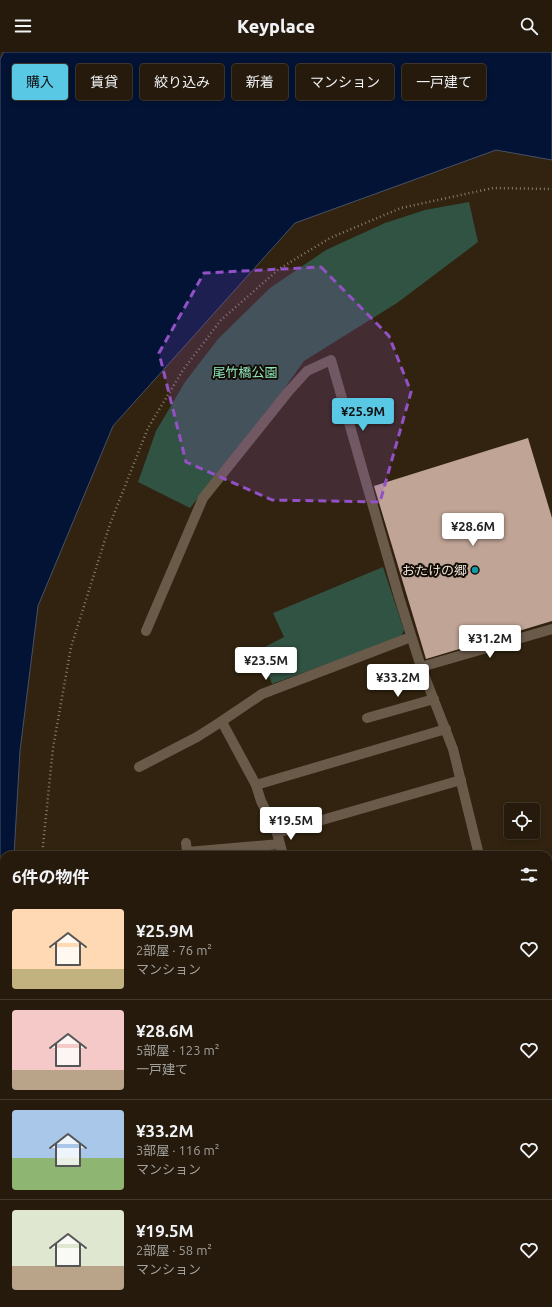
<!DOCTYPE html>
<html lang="ja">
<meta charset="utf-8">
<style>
body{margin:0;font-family:Ubuntu,"Noto Sans JP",sans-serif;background:#2d2314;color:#f1f3f6;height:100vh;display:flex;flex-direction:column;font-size:15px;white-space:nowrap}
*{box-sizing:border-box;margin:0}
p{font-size:13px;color:#a3a19d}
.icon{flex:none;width:22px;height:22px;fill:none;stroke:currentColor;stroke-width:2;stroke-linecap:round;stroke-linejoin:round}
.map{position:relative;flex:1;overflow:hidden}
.details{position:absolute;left:0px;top:799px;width:552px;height:456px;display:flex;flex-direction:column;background:#251a0b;border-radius:12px 12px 0 0;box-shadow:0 2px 6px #0003,0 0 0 1px #42382c}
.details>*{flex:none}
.banner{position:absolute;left:12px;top:12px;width:528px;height:36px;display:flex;gap:8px}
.fabs{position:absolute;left:504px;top:751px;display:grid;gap:8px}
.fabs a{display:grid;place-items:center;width:36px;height:36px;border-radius:4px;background:#251a0b;box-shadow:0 2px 6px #0003,0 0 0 1px #42382c;font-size:20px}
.price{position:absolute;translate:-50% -34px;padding:0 9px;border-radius:4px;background:#fff;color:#222;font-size:13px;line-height:26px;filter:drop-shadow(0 1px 2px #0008)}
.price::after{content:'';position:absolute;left:50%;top:24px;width:12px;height:9px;margin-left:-6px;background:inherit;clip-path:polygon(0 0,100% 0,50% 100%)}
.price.active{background:#59c8e5;color:#111}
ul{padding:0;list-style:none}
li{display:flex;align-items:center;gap:12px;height:100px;padding:0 12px}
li+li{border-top:1px solid #42382c}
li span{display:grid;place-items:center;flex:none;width:112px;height:80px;border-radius:4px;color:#555}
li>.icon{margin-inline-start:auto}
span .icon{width:48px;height:48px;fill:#fffc;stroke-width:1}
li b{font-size:17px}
h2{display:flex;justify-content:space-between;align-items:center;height:48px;padding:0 12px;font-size:17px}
.pill{padding:0 14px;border-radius:4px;background:#251a0b;box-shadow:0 2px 6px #0003,0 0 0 1px #42382c;font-size:14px;line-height:36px}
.pill.active{background:#59c8e5;color:#111}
header{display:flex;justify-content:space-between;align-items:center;height:52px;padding:0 12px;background:#251a0b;font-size:18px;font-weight:800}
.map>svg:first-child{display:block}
</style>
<header><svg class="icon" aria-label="menu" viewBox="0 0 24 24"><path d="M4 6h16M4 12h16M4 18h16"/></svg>Keyplace<svg class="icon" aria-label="search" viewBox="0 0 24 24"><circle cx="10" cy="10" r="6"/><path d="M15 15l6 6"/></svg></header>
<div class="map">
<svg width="552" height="1255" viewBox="0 0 552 1255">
<rect width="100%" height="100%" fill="#31230f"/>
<!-- green -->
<g fill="#315343">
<path d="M 469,150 L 478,190 L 397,251 L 304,309 L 282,340 L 190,456 L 138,430 L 156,379 L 185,330 L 218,287 L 270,236 L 326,198 L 385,171 L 425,158 Z"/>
<path d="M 383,515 L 404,578 L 401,585 L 272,632 L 259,598 L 284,585 L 273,561 Z"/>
<path d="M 90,1251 L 179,1251 L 179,1255 L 92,1255 Z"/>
<rect x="284" y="1251" width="26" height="4"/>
</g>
<!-- water -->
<path fill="#021335" stroke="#485166" d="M 4,0 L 552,0 L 552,108 L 496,98 L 295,171 L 113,374 L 38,554 L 20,699 L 14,803 L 4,803 L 4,1251 L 63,1251 L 64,1255 L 0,1255 L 0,7 Z"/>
<!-- building -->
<g fill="#c0a496">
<path d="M 528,386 L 552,466 L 552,569 L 426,607 L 374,434 Z"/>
<path d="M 548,1098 L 552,1098 L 552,1155 L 548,1154 Z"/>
<path d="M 548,1216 L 549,1216 L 550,1232 L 548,1233 Z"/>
<path d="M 220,1251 L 270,1251 L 271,1255 L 220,1255 Z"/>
<rect x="320" y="1251" width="20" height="4"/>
<rect x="353" y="1251" width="25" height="4"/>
<path d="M 388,1251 L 417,1251 L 417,1252 L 388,1253 Z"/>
<rect x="465" y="1251" width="37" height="4"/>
<path d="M 416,1253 L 416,1255 L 401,1255 L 401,1254 Z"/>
</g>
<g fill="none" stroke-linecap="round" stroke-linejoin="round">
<!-- path -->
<g stroke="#897d6d" stroke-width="2.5" stroke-dasharray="1 3" stroke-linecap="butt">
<path d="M 42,803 L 53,696 L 71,595 L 110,472 L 148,376 L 183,318 L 221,268 L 279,217 L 330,186 L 401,156 L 493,136 L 552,137"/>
<path d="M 81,1251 L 82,1255"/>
</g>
<!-- minor -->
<g stroke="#695a4a" stroke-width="10">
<path d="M 146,579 L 203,446 L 288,340 L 307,319 L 331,308 L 399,545 L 421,615 L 453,697 L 479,803"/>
<path d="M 421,615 L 552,577"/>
<path d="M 367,666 L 434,647"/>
<path d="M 222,670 L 256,733 L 261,749 L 277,781 L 283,803"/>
<path d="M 139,715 L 197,685 L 219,671 L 262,642 L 411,585"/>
<path d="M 256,733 L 446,677"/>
<path d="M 277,781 L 461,728"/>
<path d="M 186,791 L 187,800 L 280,792"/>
<path d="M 548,981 L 552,982"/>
<path d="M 548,1199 L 552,1200"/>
<path d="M 314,1251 L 314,1255"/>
<path d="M 430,1251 L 430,1255"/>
</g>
</g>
<!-- marked area -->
<path fill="#9251c4" fill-opacity="0.2" stroke="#9251c4" stroke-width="3" stroke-dasharray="8 5" stroke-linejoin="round" d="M 321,215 L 389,284 L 411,340 L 380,450 L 272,448 L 186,410 L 159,301 L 204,221 Z"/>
<!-- markers -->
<circle fill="#0f9aa8" stroke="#140d06" stroke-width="1.5" cx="475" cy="518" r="4"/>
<g text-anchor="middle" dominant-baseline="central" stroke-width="4" stroke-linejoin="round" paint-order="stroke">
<!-- park labels -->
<g font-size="13" fill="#8ee4bc" stroke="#140d06">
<text x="245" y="320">尾竹橋公園</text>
</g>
<!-- poi labels -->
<g font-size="13" fill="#ede3d7" stroke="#140d06" text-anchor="end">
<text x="467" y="518">おたけの郷</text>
</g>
</g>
</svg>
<div class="fabs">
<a><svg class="icon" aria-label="locate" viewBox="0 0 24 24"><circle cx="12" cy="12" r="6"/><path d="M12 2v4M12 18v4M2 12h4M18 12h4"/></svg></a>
</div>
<b class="price active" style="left:363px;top:380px">¥25.9M</b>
<b class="price" style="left:473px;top:495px">¥28.6M</b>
<b class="price" style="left:490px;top:607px">¥31.2M</b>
<b class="price" style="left:266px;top:629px">¥23.5M</b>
<b class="price" style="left:398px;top:646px">¥33.2M</b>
<b class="price" style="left:291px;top:789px">¥19.5M</b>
<div class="banner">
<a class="pill active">購入</a>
<a class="pill">賃貸</a>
<a class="pill">絞り込み</a>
<a class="pill">新着</a>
<a class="pill">マンション</a>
<a class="pill">一戸建て</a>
</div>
<section class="details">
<h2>6件の物件<svg class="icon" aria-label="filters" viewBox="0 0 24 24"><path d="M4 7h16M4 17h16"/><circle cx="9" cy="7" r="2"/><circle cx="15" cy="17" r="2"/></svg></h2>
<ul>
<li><span style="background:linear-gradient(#ffd9b3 75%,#c2b280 0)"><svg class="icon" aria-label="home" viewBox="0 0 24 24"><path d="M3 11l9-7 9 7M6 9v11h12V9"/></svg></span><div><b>¥25.9M</b><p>2部屋 · 76 m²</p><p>マンション</p></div><svg class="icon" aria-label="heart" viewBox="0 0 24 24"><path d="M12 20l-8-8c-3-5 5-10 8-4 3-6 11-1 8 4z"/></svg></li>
<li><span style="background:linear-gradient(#f6c9c9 75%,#b9a48a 0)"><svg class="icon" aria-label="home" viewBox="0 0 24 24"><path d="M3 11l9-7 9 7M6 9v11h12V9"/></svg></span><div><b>¥28.6M</b><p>5部屋 · 123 m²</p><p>一戸建て</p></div><svg class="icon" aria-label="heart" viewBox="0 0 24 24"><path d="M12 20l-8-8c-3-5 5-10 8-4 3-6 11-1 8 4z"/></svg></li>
<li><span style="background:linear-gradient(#a9c7e8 60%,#8fb573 0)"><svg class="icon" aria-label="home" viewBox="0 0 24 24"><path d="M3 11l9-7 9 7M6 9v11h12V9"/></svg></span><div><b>¥33.2M</b><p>3部屋 · 116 m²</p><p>マンション</p></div><svg class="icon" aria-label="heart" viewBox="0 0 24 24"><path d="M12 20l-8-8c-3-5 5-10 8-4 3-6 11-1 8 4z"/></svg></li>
<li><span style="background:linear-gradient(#dfe7d0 70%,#b9a48a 0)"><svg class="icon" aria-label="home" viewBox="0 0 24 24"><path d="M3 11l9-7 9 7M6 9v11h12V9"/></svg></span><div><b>¥19.5M</b><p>2部屋 · 58 m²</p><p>マンション</p></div><svg class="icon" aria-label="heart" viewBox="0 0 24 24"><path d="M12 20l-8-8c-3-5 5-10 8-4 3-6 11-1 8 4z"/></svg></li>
</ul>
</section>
</div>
